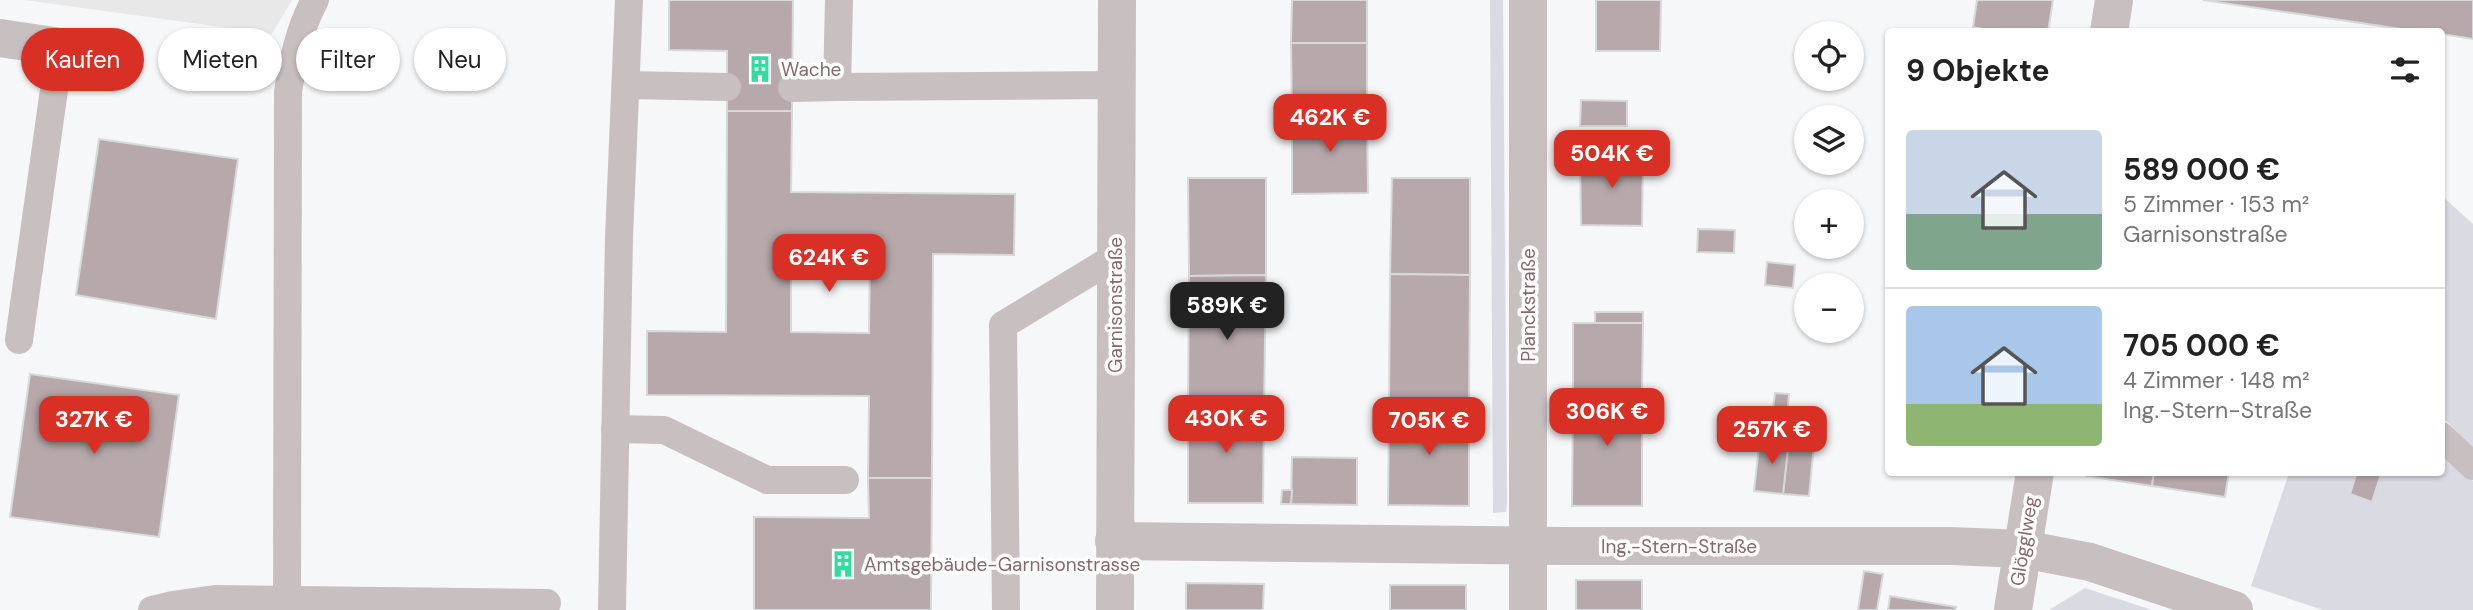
<!DOCTYPE html>
<html lang="de">
<meta charset="utf-8">
<style>
body{margin:0;font-family:"DM Sans",sans-serif;background:#f2f2f2;color:#222;height:100vh;display:flex;flex-direction:column;font-size:26px;white-space:nowrap}
*{box-sizing:border-box;margin:0}
p{font-size:23px;color:#767676}
.icon{flex:none;width:38px;height:38px;fill:none;stroke:currentColor;stroke-width:2;stroke-linecap:round;stroke-linejoin:round}
.map{position:relative;flex:1;overflow:hidden}
.panel{position:absolute;left:1885px;top:28px;width:560px;height:448px;display:flex;flex-direction:column;background:#fff;border-radius:7px;box-shadow:0 2px 5px #0004}
.panel>*{flex:none}
.banner{position:absolute;left:21px;top:28px;width:665px;height:63px;display:flex;gap:14px}
.controls{position:absolute;left:1794px;top:21px;display:grid;gap:14px}
.controls a{display:grid;place-items:center;width:70px;height:70px;border-radius:50%;background:#fff;box-shadow:0 2px 5px #0004;font-size:35px}
.price{position:absolute;translate:-50% -60px;padding:0 16px;border-radius:14px;background:#d93025;color:#fff;font-size:23px;line-height:46px;filter:drop-shadow(0 2px 4px #0008)}
.price::after{content:'';position:absolute;left:50%;top:42px;width:21px;height:16px;margin-left:-10px;background:inherit;clip-path:polygon(0 0,100% 0,50% 100%)}
.price.on{background:#222;color:#fff}
ul{padding:0;list-style:none}
li{display:flex;align-items:center;gap:21px;height:175px;padding:0 21px}
li+li{border-top:2px solid #e0e0e0}
li span{display:grid;place-items:center;flex:none;width:196px;height:140px;border-radius:7px;color:#555}
li>.icon{margin-inline-start:auto}
span .icon{width:84px;height:84px;fill:#fffc;stroke-width:1}
li b{font-size:30px}
h2{display:flex;justify-content:space-between;align-items:center;height:84px;padding:0 21px;font-size:30px}
.chip{padding:0 24px;border-radius:32px;background:#fff;box-shadow:0 2px 5px #0004;font-size:24px;line-height:63px}
.chip.on{background:#d93025;color:#fff}
.map>svg:first-child{display:block}
</style>
<div class="map">
<svg width="2473" height="610" viewBox="0 0 2473 610">
<rect width="100%" height="100%" fill="#f6f7f8"/>
<!-- built -->
<path fill="#e9e8e9" d="M 24,0 L 292,0 L 272,34 Z"/>
<!-- green -->
<g fill="#dadae2">
<path d="M 1490,0 L 1503,0 L 1507,503 L 1506,512 L 1493,513 Z"/>
<path d="M 2441,195 L 2473,224 L 2473,447 L 2441,416 Z"/>
<path d="M 2441,455 L 2473,481 L 2473,610 L 2323,610 L 2251,586 L 2289,473 L 2441,472 Z"/>
<path d="M 2085,588 L 2152,610 L 2049,610 Z"/>
</g>
<!-- building -->
<g fill="#b7a9ab" stroke="#d8d9da" stroke-width="2" fill-rule="evenodd">
<path d="M 669,0 L 793,0 L 792,111 L 727,111 L 727,51 L 669,50 Z"/>
<path d="M 1292,0 L 1367,0 L 1367,43 L 1291,43 Z"/>
<path d="M 1596,0 L 1661,0 L 1660,51 L 1596,51 Z"/>
<path d="M 1977,0 L 2053,0 L 2048,32 L 1999,32 L 1973,27 Z"/>
<path d="M 2203,0 L 2473,0 L 2473,39 L 2441,34 L 2441,32 L 2422,32 Z"/>
<path d="M 1291,43 L 1367,43 L 1367,115 L 1292,115 Z"/>
<path d="M 1581,100 L 1627,101 L 1627,126 L 1580,126 Z"/>
<path d="M 727,111 L 792,111 L 791,192 L 1015,194 L 1014,255 L 933,254 L 932,478 L 868,478 L 869,396 L 647,395 L 647,331 L 726,332 ZM 791,254 L 870,254 L 869,333 L 791,332 Z"/>
<path d="M 1292,115 L 1367,115 L 1368,193 L 1292,194 Z"/>
<path d="M 99,139 L 238,159 L 216,319 L 76,295 Z"/>
<path d="M 1580,154 L 1643,154 L 1642,226 L 1581,225 Z"/>
<path d="M 1188,178 L 1266,178 L 1266,275 L 1189,276 Z"/>
<path d="M 1392,178 L 1470,178 L 1470,275 L 1390,274 Z"/>
<path d="M 1698,229 L 1735,230 L 1734,253 L 1697,252 Z"/>
<path d="M 1767,262 L 1795,265 L 1793,288 L 1765,285 Z"/>
<path d="M 1390,274 L 1470,275 L 1469,409 L 1389,408 Z"/>
<path d="M 1266,275 L 1264,409 L 1188,407 L 1189,276 Z"/>
<rect x="1595" y="312" width="48" height="11"/>
<path d="M 1573,323 L 1643,323 L 1642,390 L 1573,390 Z"/>
<path d="M 30,374 L 179,395 L 159,537 L 10,517 Z"/>
<path d="M 1573,390 L 1642,390 L 1642,506 L 1572,506 Z"/>
<path d="M 1775,393 L 1789,394 L 1787,417 L 1772,416 Z"/>
<path d="M 1188,407 L 1264,409 L 1263,503 L 1188,503 Z"/>
<path d="M 1389,408 L 1469,409 L 1469,506 L 1388,505 Z"/>
<path d="M 1789,430 L 1815,433 L 1809,496 L 1783,494 Z"/>
<path d="M 1760,438 L 1789,441 L 1783,494 L 1754,491 Z"/>
<path d="M 1292,457 L 1357,458 L 1357,505 L 1291,504 Z"/>
<path d="M 2086,472 L 2154,472 L 2152,486 L 2086,476 Z"/>
<path d="M 2154,472 L 2229,472 L 2225,497 L 2152,486 Z"/>
<path d="M 2357,472 L 2381,474 L 2372,502 L 2350,494 Z"/>
<path d="M 868,478 L 932,478 L 931,610 L 754,610 L 754,517 L 869,518 Z"/>
<path d="M 1282,490 L 1292,490 L 1291,504 L 1281,504 Z"/>
<path d="M 1864,571 L 1883,574 L 1877,610 L 1858,610 Z"/>
<rect x="1576" y="580" width="66" height="30"/>
<path d="M 1186,583 L 1264,584 L 1263,610 L 1186,610 Z"/>
<rect x="1390" y="585" width="76" height="25"/>
<path d="M 1890,596 L 1956,607 L 1955,610 L 1888,610 Z"/>
</g>
<g fill="none" stroke-linecap="round" stroke-linejoin="round">
<!-- service -->
<g stroke="#c8bfc1" stroke-width="28">
<path d="M 839,0 L 837,87 L 1117,85"/>
<path d="M 626,85 L 727,87"/>
<path d="M 792,88 L 837,87"/>
<path d="M 19,340 L 60,47"/>
<path d="M 615,429 L 664,430 L 767,480 L 845,480"/>
<path d="M 2441,436 L 2473,466"/>
<path d="M 287,600 L 288,92 C 293,59 299,30 315,0"/>
<path d="M 152,610 L 172,605 L 215,599 L 547,603"/>
<path d="M 612,610 L 619,237 L 629,0"/>
<path d="M 1006,610 L 1003,325 L 1115,257"/>
</g>
<!-- minor -->
<g stroke="#c8bfc1" stroke-width="38">
<path d="M 1528,0 L 1528,610"/>
<path d="M 2109,32 L 2114,0"/>
<path d="M 0,38 L 60,47"/>
<path d="M 1114,541 L 1564,546 L 1951,546 L 2023,549 L 2090,562 L 2234,610"/>
<path d="M 1115,610 L 1117,0"/>
<path d="M 2013,610 L 2035,472"/>
</g>
</g>
<!-- icons -->
<defs>
<symbol id="building-bare" viewBox="-9 -9 18 18"><path d="M-4-6H4V6H1V3H-1V6H-4ZM-2.5-4.3h1.7v1.8h-1.7ZM.8-4.3h1.7v1.8H.8ZM-2.5-1h1.7V.8h-1.7ZM.8-1h1.7V.8H.8Z" fill="#32dca1" stroke="#fff" stroke-width="2.5" paint-order="stroke"/></symbol>
</defs>
<g fill-rule="evenodd">
<use href="#building-bare" x="741" y="50" width="38" height="38"/>
<use href="#building-bare" x="824" y="545" width="38" height="38"/>
</g>
<g text-anchor="middle" dominant-baseline="central" stroke-width="7" stroke-linejoin="round" paint-order="stroke">
<!-- poi labels -->
<g font-size="19" fill="#86696d" stroke="#fff" text-anchor="start">
<text x="781" y="69">Wache</text>
<text x="864" y="564">Amtsgebäude-Garnisonstrasse</text>
</g>
<!-- street labels -->
<g font-size="19" fill="#86696d" stroke="#fff">
<text transform="translate(1115 305) rotate(-90)">Garnisonstraße</text>
<text transform="translate(1528 305) rotate(-90)">Planckstraße</text>
<text transform="translate(2024 541) rotate(-81)">Glögglweg</text>
<text x="1679" y="546">Ing.-Stern-Straße</text>
</g>
</g>
</svg>
<div class="controls">
<a><svg class="icon" aria-label="locate" viewBox="0 0 24 24"><circle cx="12" cy="12" r="6"/><path d="M12 2v4M12 18v4M2 12h4M18 12h4"/></svg></a>
<a><svg class="icon" aria-label="layers" viewBox="0 0 24 24"><path d="M12 4l9 5-9 5-9-5zM3 14l9 5 9-5"/></svg></a>
<a>+</a>
<a>−</a>
</div>
<b class="price" style="left:1330px;top:154px">462K €</b>
<b class="price" style="left:1612px;top:190px">504K €</b>
<b class="price" style="left:829px;top:294px">624K €</b>
<b class="price on" style="left:1227px;top:342px">589K €</b>
<b class="price" style="left:1607px;top:448px">306K €</b>
<b class="price" style="left:1226px;top:455px">430K €</b>
<b class="price" style="left:94px;top:456px">327K €</b>
<b class="price" style="left:1429px;top:457px">705K €</b>
<b class="price" style="left:1772px;top:466px">257K €</b>
<div class="banner">
<a class="chip on">Kaufen</a>
<a class="chip">Mieten</a>
<a class="chip">Filter</a>
<a class="chip">Neu</a>
</div>
<section class="panel">
<h2>9 Objekte<svg class="icon" aria-label="filters" viewBox="0 0 24 24"><path d="M4 7h16M4 17h16"/><circle cx="9" cy="7" r="2"/><circle cx="15" cy="17" r="2"/></svg></h2>
<ul>
<li><span style="background:linear-gradient(#c9d6e8 60%,#7fa58c 0)"><svg class="icon" aria-label="home" viewBox="0 0 24 24"><path d="M3 11l9-7 9 7M6 9v11h12V9"/></svg></span><div><b>589 000 €</b><p>5 Zimmer · 153 m²</p><p>Garnisonstraße</p></div></li>
<li><span style="background:linear-gradient(#a9c7e8 70%,#8fb573 0)"><svg class="icon" aria-label="home" viewBox="0 0 24 24"><path d="M3 11l9-7 9 7M6 9v11h12V9"/></svg></span><div><b>705 000 €</b><p>4 Zimmer · 148 m²</p><p>Ing.-Stern-Straße</p></div></li>
</ul>
</section>
</div>
